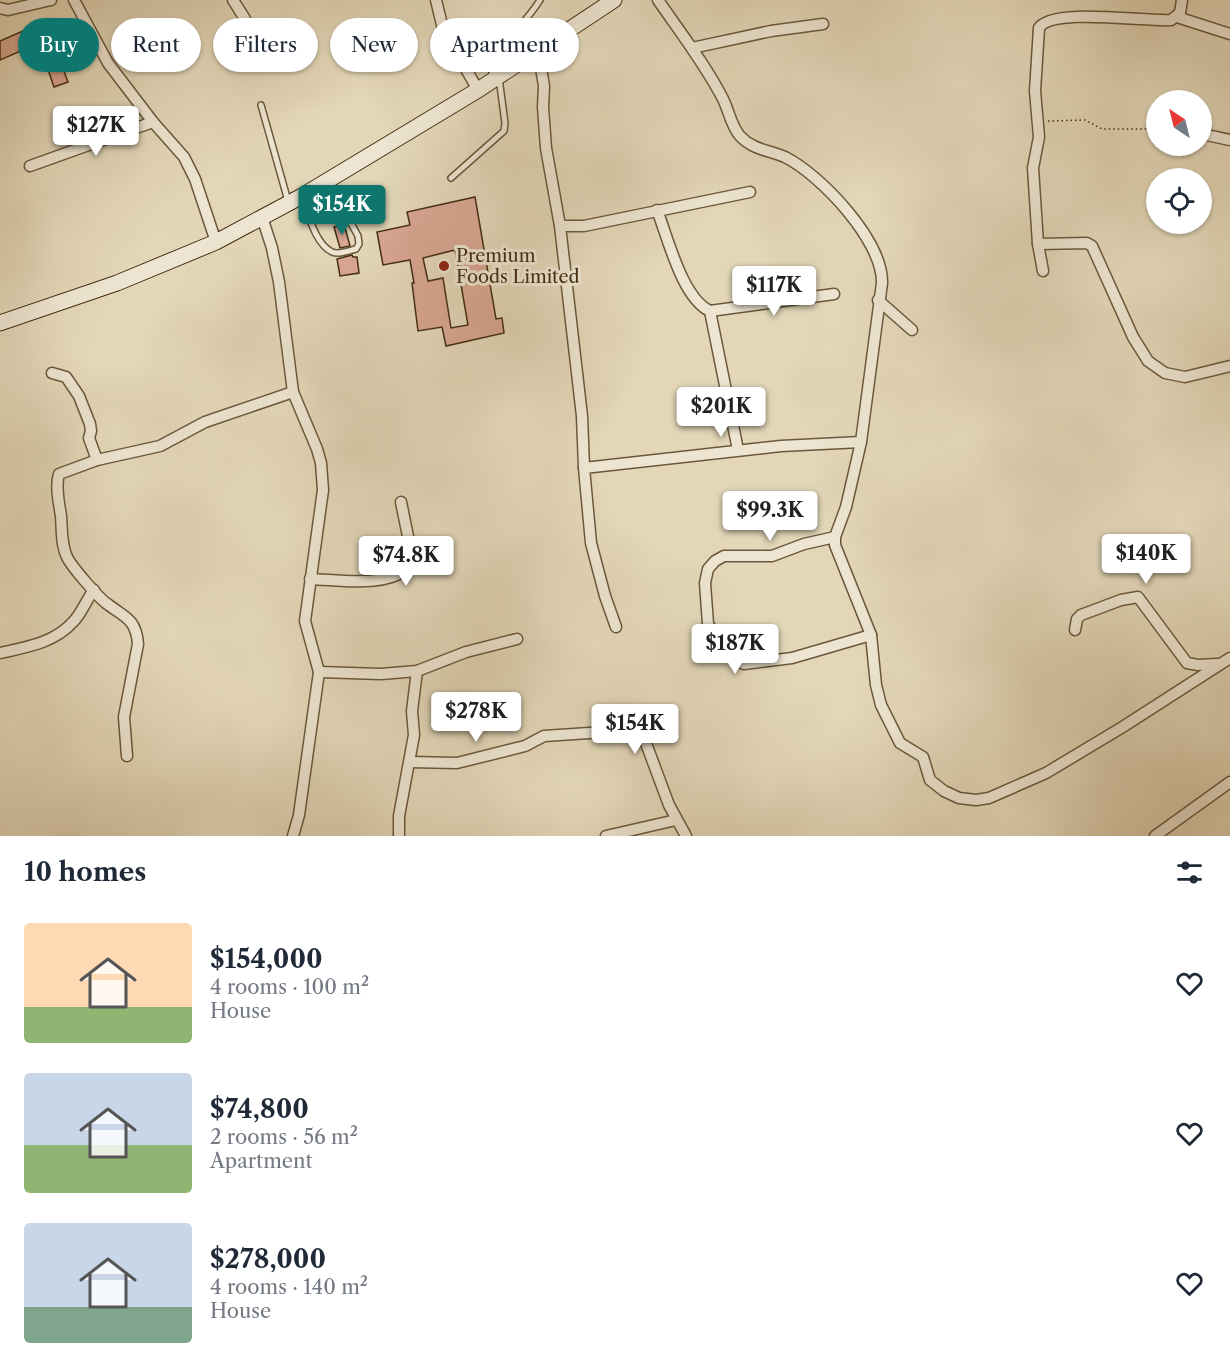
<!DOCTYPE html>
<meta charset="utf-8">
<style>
body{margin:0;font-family:"Libre Caslon Text",serif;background:#f6f6f7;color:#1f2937;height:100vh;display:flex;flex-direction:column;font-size:22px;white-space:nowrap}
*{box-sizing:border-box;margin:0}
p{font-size:20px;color:#747a83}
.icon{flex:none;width:33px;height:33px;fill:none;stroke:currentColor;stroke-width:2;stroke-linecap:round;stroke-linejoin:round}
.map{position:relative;height:836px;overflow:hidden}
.sheet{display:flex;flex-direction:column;background:#fff;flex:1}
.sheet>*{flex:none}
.guide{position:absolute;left:18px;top:18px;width:600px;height:54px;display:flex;gap:12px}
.needle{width:39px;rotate:325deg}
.controls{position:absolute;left:1146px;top:90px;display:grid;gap:12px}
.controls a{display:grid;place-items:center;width:66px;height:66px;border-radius:50%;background:#fff;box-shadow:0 2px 4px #0004;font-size:30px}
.price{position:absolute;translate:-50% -51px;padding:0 14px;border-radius:6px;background:#fff;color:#222;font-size:20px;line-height:39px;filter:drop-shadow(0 2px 3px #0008)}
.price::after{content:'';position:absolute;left:50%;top:36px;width:18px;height:14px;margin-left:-9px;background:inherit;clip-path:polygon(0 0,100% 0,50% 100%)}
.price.current{background:#0f766e;color:#fff}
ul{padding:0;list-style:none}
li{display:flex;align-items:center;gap:18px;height:150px;padding:0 24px}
li span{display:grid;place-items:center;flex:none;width:168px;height:120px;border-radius:6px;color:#555}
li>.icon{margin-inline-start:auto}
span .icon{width:72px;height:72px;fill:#fffc;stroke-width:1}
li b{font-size:26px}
h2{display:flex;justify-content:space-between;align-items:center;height:72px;padding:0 24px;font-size:26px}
.chip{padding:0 21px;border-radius:27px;background:#fff;box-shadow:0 2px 4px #0004;font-size:21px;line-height:54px}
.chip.current{background:#0f766e;color:#fff}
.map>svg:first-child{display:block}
</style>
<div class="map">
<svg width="1230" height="836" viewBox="0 0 1230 836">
<rect width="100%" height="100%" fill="#e3d7b8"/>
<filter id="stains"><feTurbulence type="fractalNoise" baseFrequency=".00333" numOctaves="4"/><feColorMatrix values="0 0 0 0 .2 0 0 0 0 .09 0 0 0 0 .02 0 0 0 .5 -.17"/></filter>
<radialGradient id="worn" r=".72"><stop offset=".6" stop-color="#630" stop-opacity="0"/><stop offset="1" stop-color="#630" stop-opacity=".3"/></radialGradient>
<!-- building -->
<g fill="#d9a692" stroke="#432d13" stroke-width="1.5" fill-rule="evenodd">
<path d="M 25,30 L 32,46 L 0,60 L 0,41 Z"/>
<path d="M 56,50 L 68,82 L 54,87 L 43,55 Z"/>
<path d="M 475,197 L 496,319 L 502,318 L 504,333 L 446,346 L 442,327 L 418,331 L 412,283 L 414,283 L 410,260 L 383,265 L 377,232 L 410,225 L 407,212 ZM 455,250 L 468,325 L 451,328 L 443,278 L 428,281 L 423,258 Z"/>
<path d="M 344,224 L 350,246 L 340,248 L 334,227 Z"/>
<path d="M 352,255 L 353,257 L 357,257 L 359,273 L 340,276 L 337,259 Z"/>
</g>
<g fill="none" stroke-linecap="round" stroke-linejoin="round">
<defs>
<g id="lane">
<path d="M 491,78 C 496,44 523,28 540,0"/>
<path d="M 261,105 L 288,201"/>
<path d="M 451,178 L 504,131 L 505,123 L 499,78"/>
<path d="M 302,197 C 308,213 315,244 332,252 C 339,255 348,251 356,249 L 359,244 L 358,236 L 328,181"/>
</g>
<g id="street">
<path d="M 74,0 L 108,63 L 153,122 L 184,157 L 195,179 L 216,242"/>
<path d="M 233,0 L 245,19 L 252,43"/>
<path d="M 436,0 L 443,29 L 478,90"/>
<path d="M 658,0 C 680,32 705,64 723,99 C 729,111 731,126 740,136 C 753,150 769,150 785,157 C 821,175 883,241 882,283 L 861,442 L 846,507 L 835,537 L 835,545 L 871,635 L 876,685 L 881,705 L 900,743 L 923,757 L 930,780 L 944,791 L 959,798 L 976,800 L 989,798 L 1046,773 L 1121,728 L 1230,658"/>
<path d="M 0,8 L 8,10 L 51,0"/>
<path d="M 1177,17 L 1230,34"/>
<path d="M 692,48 L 771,31 L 823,24"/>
<path d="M 538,50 L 544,86 L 543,107 L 546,148 L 560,226 L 582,416 L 584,468 L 591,543 L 605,596 L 616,627"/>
<path d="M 1202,134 L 1230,140"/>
<path d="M 30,166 L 153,122"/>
<path d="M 657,210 C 668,238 682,298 710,311 L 738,450"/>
<path d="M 262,217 L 272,248 L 279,282 L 293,392 L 317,449 L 321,463 L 323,490 L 305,621 L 319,672 L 299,815 L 293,836"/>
<path d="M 560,226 L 584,226 L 750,192"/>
<path d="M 1038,244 L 1087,243 L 1092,246 L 1133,337 L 1148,361 L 1165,373 L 1185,377 L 1230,366"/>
<path d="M 1043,271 L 1038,244 L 1033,168 L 1039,137 L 1035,91 L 1039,28 C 1052,7 1146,22 1171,20 L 1180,13 L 1182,0"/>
<path d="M 878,300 L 912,330"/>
<path d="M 710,311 L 834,294"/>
<path d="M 52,373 L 66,377 L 79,396 L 90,424 L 91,431 L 89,438 L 97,460"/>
<path d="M 584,468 L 781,446 L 861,442"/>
<path d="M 835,537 L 804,544 L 772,556 L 724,556 L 715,561 L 708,569 L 705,583 L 708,624 L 727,655 L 744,664 L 792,658 L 871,635"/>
<path d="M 310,579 C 341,580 383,588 409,568 L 412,556 L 401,502"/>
<path d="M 1075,630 L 1077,619 L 1081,615 L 1121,600 L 1138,597 L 1187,663 L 1198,665 L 1217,664"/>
<path d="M 0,653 C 27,647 54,643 73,622 C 82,613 86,600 94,590"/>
<path d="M 319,672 L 381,674 L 417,671 L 466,652 L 517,639"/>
<path d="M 127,756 L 124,717 L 138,644 C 136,618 124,617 106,603 C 98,597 71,566 67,557 C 61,545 62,529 61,516 C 59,503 55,486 59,474 L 97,460 L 160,446 L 205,422 L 293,392"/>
<path d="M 410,762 L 457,763 L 525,746 L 544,736 L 634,730 L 644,738 L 669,805 L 686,836"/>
<path d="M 399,836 L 399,816 L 414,735 L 412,711 L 417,671"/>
<path d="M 606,836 L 676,820"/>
<path d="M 1155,836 L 1230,782"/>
</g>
<path id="secondary" d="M 0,323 L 117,283 L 216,242 L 302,196 L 478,90 L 614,0"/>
</defs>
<!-- lane casing -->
<use href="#lane" stroke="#6b583c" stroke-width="8"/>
<!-- street casing -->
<use href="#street" stroke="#6b583c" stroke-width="13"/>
<!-- secondary casing -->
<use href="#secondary" stroke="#432d13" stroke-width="17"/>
<!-- path -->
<path stroke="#432d13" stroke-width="1.5" stroke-dasharray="1.5 3" stroke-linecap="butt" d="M 1048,121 L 1085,120 L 1102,129 L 1156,129"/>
<!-- lane -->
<use href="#lane" stroke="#ede5d1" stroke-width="5"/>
<!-- street -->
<use href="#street" stroke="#ede5d1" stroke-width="10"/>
<!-- secondary -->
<use href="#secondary" stroke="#ede5d1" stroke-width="15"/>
</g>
<!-- markers -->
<circle fill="#8f2418" stroke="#ede5d1" stroke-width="2" cx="444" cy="266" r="6"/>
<g text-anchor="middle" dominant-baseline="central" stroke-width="6" stroke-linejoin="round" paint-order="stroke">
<!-- poi labels -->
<g font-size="18" fill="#432d13" stroke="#ede5d1" text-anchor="start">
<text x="456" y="256">Premium<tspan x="456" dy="21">Foods Limited</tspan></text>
</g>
</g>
<rect width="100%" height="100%" filter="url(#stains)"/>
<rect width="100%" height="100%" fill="url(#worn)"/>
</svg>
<div class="controls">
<a><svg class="needle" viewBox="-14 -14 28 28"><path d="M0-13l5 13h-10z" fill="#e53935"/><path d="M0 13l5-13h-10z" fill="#747a83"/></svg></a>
<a><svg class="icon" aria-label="locate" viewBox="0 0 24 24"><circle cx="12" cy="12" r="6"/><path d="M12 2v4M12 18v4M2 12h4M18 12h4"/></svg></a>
</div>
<b class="price" style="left:96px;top:157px">$127K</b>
<b class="price current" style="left:342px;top:236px">$154K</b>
<b class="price" style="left:774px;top:317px">$117K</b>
<b class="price" style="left:721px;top:438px">$201K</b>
<b class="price" style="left:770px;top:542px">$99.3K</b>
<b class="price" style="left:1146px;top:585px">$140K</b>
<b class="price" style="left:406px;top:587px">$74.8K</b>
<b class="price" style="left:735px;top:675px">$187K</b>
<b class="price" style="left:476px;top:743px">$278K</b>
<b class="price" style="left:635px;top:755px">$154K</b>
<div class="guide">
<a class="chip current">Buy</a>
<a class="chip">Rent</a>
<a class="chip">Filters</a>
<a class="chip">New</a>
<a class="chip">Apartment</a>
</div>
</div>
<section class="sheet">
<h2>10 homes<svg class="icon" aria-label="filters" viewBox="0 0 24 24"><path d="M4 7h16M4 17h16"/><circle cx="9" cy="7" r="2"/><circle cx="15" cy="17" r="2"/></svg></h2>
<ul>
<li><span style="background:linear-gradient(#ffd9b3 70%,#8fb573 0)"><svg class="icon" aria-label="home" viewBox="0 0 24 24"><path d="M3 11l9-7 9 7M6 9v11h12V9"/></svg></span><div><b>$154,000</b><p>4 rooms · 100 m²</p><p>House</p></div><svg class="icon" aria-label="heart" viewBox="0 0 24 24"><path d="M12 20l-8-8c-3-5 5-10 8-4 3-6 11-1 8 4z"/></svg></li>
<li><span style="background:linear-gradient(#c9d6e8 60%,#8fb573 0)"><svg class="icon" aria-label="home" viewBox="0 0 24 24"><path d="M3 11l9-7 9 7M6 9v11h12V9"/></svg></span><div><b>$74,800</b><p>2 rooms · 56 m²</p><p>Apartment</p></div><svg class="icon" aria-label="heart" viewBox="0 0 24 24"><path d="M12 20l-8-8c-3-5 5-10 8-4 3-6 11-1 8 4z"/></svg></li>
<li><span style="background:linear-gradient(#c9d6e8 70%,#7fa58c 0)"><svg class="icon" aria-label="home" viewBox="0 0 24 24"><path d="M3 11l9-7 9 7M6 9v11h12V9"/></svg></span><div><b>$278,000</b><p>4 rooms · 140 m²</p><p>House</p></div><svg class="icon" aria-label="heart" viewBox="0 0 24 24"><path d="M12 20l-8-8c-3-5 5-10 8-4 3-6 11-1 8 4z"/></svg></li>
</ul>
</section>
